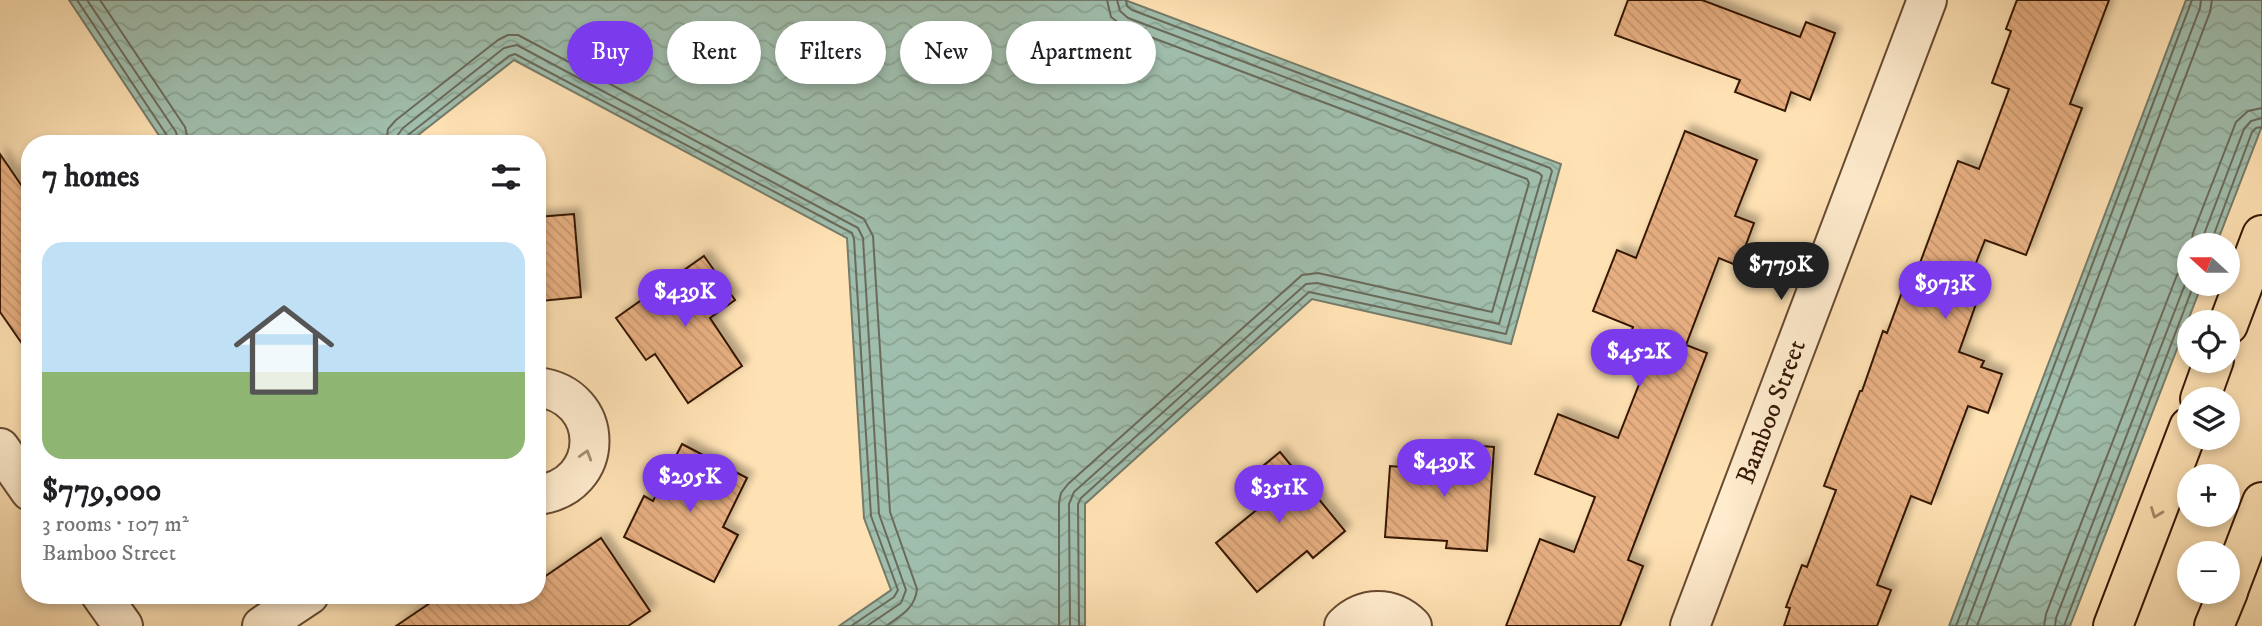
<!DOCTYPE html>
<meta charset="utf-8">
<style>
body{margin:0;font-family:"IM FELL DW Pica",serif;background:#f2f2f2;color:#202124;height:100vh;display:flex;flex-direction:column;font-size:26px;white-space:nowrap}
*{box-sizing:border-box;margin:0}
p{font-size:23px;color:#757577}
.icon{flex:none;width:38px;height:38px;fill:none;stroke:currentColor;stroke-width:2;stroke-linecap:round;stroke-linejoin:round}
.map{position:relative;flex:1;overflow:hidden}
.panel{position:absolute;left:21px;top:135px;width:525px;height:469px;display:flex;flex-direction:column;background:#fff;border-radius:28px;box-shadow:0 4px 10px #0003}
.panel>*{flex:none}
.banner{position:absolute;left:567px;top:21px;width:665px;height:63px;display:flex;gap:14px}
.needle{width:46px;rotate:291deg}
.tools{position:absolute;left:2177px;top:233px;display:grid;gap:14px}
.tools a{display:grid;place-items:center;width:63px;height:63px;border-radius:50%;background:#fff;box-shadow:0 4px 10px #0003;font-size:35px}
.price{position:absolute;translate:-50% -60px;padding:0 16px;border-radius:24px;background:#7c3aed;color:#fff;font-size:23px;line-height:46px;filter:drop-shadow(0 2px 4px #0008)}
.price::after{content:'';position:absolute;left:50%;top:42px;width:21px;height:16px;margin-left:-10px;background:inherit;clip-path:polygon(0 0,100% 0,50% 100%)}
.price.active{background:#222;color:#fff}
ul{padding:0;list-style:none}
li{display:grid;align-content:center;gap:14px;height:371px;padding:0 21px}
li span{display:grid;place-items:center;height:217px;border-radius:21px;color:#555}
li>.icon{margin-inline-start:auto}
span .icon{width:126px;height:126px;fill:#fffc;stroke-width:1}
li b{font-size:30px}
h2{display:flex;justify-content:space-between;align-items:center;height:84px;padding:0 21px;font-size:30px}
.chip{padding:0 24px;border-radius:32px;background:#fff;box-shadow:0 4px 10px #0003;font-size:24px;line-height:63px}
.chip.active{background:#7c3aed;color:#fff}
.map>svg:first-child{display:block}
</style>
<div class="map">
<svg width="2262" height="626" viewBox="0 0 2262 626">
<defs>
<pattern id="water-waves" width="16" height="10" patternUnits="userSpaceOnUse" patternTransform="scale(1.75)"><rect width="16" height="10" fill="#a0bead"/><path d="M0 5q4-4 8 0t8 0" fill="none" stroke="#8aa393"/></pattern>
<pattern id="building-back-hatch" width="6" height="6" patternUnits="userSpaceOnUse" patternTransform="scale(1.75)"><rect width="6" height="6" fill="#e7af81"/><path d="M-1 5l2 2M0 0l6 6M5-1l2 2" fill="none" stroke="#c7966e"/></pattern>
<filter id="shadow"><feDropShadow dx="6" dy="-6" stdDeviation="3.5" flood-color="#0004"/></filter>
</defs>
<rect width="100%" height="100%" fill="#ffe2b4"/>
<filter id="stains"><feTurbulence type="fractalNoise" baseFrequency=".00286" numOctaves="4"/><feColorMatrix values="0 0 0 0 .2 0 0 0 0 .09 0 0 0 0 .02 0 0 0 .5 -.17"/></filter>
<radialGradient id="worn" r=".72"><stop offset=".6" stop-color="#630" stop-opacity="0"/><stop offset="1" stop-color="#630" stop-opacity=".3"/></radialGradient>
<!-- water -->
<g fill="url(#water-waves)" stroke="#757b6a" stroke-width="2">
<path d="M 69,0 L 1125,0 L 1561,164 L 1511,344 L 1312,299 L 1085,504 L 1085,626 L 839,626 L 891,590 L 864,518 L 847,238 L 514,60 L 408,143 L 164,143 Z"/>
<path d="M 2186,0 L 2262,0 L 2262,126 L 2216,245 L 2189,245 L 2189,284 L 2202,284 L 2070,626 L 1949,626 Z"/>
</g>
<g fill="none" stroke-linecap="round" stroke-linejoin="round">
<!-- shore -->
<g stroke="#6a6a5a" stroke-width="2">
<path d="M 77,0 L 168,137 L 170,144"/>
<path d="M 87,0 L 176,132 L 179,144"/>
<path d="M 100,0 L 185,127 L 189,144"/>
<path d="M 386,144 L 388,129 L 396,120 L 498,40 L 508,35 L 518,35 L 864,219 L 873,236 L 890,512 L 917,589 C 915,609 900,616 886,626"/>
<path d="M 396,144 L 397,136 L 403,128 L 504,48 L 517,45 L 858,228 L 863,238 L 879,514 L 906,590 L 901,603 L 867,626"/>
<path d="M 405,144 L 408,135 L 509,56 L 515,54 L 852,233 L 854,239 L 871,516 L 898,590 L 894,597 L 851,626"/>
<path d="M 2191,245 L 2193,233 L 2236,122 L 2248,111 L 2262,108"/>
<path d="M 2201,245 L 2203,237 L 2244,129 L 2251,121 L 2262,118"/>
<path d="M 2210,245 L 2252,132 L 2256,128 L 2262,127"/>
<path d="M 1059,626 L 1059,503 L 1061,493 L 1068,484 L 1302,275 L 1318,273 L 1492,312 L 1529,183 L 1527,179 L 1124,27 L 1111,17 L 1107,0"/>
<path d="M 1070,626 L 1069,504 L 1074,492 L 1306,284 L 1317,283 L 1499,324 L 1542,176 L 1539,173 L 1128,18 L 1120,11 L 1117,0"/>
<path d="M 1079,626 L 1078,504 L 1081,498 L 1309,292 L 1506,334 L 1552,171 L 1550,168 L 1132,10 L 1127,6 L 1126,0"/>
<path d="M 1956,626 L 2192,0"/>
<path d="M 1966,626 L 2200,8 L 2201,0"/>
<path d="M 1977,626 L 2210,12 L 2212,0"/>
<path d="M 2044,626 L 2046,614 L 2177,275 L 2189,261"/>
<path d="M 2055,626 L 2056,618 L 2189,274"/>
<path d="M 2064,626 L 2194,284"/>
</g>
</g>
<!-- building -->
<g fill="url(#building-back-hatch)" stroke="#351706" stroke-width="2" filter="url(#shadow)">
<path d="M 1628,0 L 1702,0 L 1800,37 L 1806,22 L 1835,33 L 1810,100 L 1791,92 L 1785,111 L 1735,92 L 1740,80 L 1615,35 Z"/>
<path d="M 2017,0 L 2109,0 L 2070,104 L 2082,108 L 2026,255 L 1985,240 L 1963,296 L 1977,301 L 1959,352 L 1984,361 L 1981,367 L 2002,374 L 1988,413 L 1968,406 L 1931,504 L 1911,496 L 1877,585 L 1891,590 L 1877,626 L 1784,626 L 1790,608 L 1786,607 L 1802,565 L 1807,567 L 1836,490 L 1824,486 L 1860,391 L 1862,391 L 1883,331 L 1887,333 L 1908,276 L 1914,279 L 1958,161 L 1979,169 L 2009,89 L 1992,83 L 2011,31 L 2006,29 Z"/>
<path d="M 1685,131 L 1757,160 L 1735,216 L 1754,223 L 1738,266 L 1719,258 L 1686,345 L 1707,353 L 1628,560 L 1643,566 L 1620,626 L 1506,626 L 1540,539 L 1574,552 L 1595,497 L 1535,474 L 1558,414 L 1618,438 L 1643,374 L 1619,365 L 1633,327 L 1593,311 L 1617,250 L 1636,258 Z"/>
<path d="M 0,154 L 30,198 L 30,355 L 0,312 Z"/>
<path d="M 574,214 L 581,297 L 541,301 L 539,279 L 537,279 L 537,217 Z"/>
<path d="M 704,256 L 735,300 L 710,318 L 742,366 L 688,403 L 655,354 L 646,360 L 616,318 Z"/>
<path d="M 1443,443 L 1494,447 L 1487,551 L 1446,548 L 1447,541 L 1385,537 L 1390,466 L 1442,470 Z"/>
<path d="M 682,444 L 747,478 L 723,527 L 738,535 L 714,582 L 624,537 L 644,496 L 653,501 Z"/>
<path d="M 1280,452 L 1345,531 L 1313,558 L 1307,551 L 1257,592 L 1216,543 L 1265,503 L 1246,480 Z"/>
<path d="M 601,538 L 650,611 L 628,626 L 396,626 L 442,595 L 537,595 L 537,582 Z"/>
</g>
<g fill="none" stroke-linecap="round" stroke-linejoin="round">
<defs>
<g id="street">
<path d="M 537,387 C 607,395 607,487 537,495"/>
<path d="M 0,448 L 30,491"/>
<path d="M 101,595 L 123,626"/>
<path d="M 262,626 L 309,595"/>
<path d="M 1344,626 C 1364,606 1392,606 1412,626"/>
<path id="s1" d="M 1690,626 L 1927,0"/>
</g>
<g id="highway">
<path d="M 2228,325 L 2262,235"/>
<path d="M 2200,399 L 2214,360"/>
<path d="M 2228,591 L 2262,502"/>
<path d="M 2113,626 L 2189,427"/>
<path d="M 2214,626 L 2228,592"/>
</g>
</defs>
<!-- street casing -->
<use href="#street" stroke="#684a32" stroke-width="42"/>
<!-- highway casing -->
<use href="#highway" stroke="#351706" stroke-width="42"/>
<!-- street -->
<use href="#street" stroke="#ffecce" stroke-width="38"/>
<!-- highway -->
<use href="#highway" stroke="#ffe2b4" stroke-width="38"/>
</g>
<!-- one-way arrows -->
<defs><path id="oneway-chevron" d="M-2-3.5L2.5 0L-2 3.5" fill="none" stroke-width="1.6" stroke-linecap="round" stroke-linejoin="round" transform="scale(1.75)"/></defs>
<use stroke="#a48c74" href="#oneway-chevron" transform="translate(586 455) rotate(-73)"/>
<use stroke="#a48766" href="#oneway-chevron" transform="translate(2156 513) rotate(111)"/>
<g text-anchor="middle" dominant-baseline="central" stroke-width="6" stroke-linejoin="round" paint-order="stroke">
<!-- street labels -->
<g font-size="26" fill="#351706" stroke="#ffecce">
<text stroke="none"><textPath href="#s1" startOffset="229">Bamboo Street</textPath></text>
</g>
</g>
<rect width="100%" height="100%" filter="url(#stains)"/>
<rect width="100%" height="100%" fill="url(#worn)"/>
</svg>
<div class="tools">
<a><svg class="needle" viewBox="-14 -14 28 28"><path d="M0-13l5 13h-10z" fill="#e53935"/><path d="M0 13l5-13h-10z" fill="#757577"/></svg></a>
<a><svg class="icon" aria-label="locate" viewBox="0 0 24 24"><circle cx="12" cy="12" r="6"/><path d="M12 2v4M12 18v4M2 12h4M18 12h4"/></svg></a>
<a><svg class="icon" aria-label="layers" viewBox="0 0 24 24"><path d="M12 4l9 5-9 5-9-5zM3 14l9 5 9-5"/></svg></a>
<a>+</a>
<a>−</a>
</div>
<b class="price active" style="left:1781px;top:302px">$779K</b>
<b class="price" style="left:1945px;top:321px">$973K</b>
<b class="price" style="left:685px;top:329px">$439K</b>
<b class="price" style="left:1639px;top:389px">$452K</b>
<b class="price" style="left:1444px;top:499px">$439K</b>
<b class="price" style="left:690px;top:514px">$295K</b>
<b class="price" style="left:1279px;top:525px">$351K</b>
<div class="banner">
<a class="chip active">Buy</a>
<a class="chip">Rent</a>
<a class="chip">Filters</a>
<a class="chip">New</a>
<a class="chip">Apartment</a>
</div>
<section class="panel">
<h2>7 homes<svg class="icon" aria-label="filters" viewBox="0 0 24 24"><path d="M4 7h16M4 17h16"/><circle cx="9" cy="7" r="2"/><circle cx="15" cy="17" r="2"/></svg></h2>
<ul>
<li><span style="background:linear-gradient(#bfe0f5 60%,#8fb573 0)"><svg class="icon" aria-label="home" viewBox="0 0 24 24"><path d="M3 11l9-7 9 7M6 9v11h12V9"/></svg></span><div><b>$779,000</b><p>3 rooms · 107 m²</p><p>Bamboo Street</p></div></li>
</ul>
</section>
</div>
